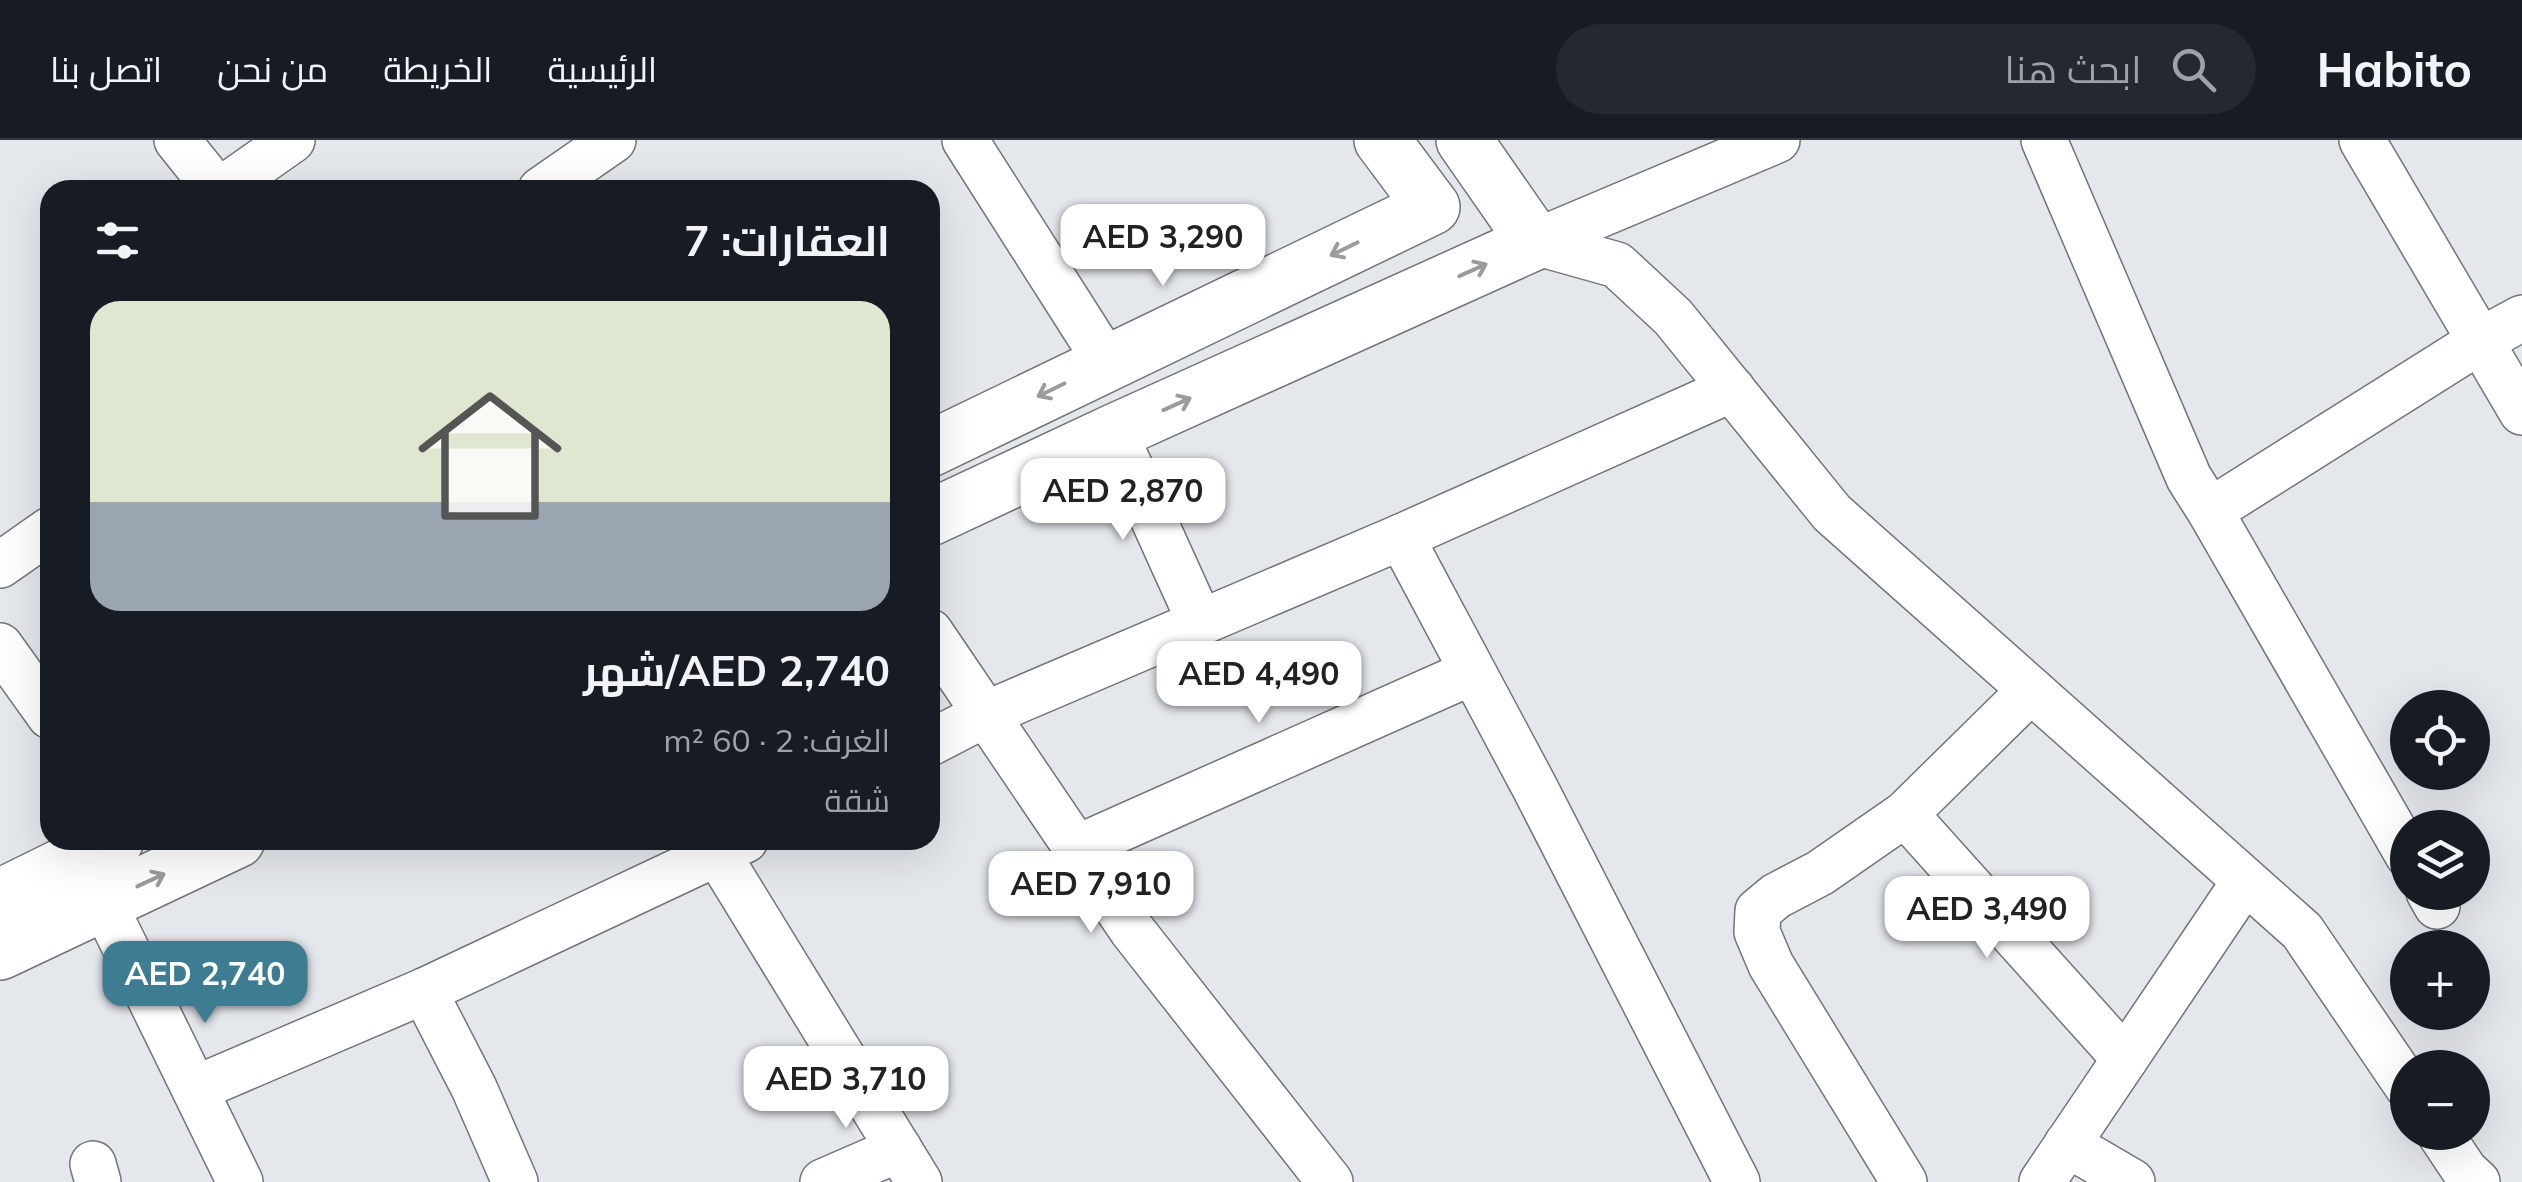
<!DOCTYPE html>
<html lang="ar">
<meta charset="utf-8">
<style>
body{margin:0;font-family:Mulish,Cairo,sans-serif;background:#242831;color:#f1f3f6;direction:rtl;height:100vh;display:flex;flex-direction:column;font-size:38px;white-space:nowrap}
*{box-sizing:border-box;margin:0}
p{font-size:32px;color:#9ea1a6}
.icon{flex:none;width:55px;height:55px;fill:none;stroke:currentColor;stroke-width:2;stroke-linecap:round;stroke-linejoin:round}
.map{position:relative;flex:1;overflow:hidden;direction:ltr}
.sheet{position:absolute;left:40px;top:40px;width:900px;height:670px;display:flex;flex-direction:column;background:#171b24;border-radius:30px;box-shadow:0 10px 40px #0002;direction:rtl}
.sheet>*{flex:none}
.buttons{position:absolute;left:2390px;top:550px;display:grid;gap:20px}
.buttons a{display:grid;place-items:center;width:100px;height:100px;border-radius:50%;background:#171b24;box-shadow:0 10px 40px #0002;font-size:50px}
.price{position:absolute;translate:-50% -85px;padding:0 22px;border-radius:20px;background:#fff;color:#222;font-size:32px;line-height:65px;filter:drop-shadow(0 2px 5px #0008)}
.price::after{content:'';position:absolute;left:50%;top:60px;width:30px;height:22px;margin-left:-15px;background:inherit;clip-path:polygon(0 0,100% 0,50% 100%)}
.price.active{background:#3d7c91;color:#fff}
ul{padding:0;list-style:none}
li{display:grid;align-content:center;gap:20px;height:530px;padding:0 50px}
li span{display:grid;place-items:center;height:310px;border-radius:30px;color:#555}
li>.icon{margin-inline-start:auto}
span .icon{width:180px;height:180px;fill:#fffc;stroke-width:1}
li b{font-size:42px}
h2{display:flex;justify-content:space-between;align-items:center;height:120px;padding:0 50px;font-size:42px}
header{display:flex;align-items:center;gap:60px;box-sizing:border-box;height:140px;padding:0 50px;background:#171b24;border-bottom:2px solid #363941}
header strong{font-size:48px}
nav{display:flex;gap:55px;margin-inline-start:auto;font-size:35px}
.search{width:700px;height:90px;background:#242831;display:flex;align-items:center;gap:25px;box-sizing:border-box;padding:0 35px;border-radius:55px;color:#9ea1a6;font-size:38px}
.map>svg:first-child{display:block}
</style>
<header>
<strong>Habito</strong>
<div class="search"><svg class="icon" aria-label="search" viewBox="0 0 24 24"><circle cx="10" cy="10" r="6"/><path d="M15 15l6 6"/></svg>ابحث هنا</div>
<nav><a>الرئيسية</a><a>الخريطة</a><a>من نحن</a><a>اتصل بنا</a></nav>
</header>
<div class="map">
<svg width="2522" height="1042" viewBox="0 0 2522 1042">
<rect width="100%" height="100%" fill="#e4e7ec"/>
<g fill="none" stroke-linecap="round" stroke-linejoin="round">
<defs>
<g id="minor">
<path d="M 177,0 L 217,50"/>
<path d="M 965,0 L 1107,223"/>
<path d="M 2044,0 L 2189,338 L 2210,371 L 2408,715"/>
<path d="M 2362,0 L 2522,272"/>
<path d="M 221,50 L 292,0"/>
<path d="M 541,50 L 613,0"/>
<path d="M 1535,102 L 1617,125 L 1673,177 L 1832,373 L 2302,791 L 2408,947"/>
<path d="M 1535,102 L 1777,0"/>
<path d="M 1114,292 L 1200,482"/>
<path d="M 2210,371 L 2480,201 L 2522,178"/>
<path d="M 1401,397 L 1535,648 L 1737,1042"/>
<path d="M 0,425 L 50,390"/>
<path d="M 930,492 L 1132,790 L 1330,1042"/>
<path d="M 0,506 L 50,576"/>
<path d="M 930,603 L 986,574 L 1401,397 L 1732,249"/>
<path d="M 1905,674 L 2125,919"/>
<path d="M 709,700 L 919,1042"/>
<path d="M 1077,708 L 1472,532"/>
<path d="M 2429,752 L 2437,766"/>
<path d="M 103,762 L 240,1042"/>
<path d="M 424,851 L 474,948 L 515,1042"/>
<path d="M 195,949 L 424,851 L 745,700"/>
<path d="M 2439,992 L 2465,1031 L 2477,1042"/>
<path d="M 2067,1004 L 2132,1042"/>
<path d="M 93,1024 L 98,1042"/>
<path d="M 823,1042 L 899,1009"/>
<path d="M 1904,1042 L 1771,825 L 1757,792 L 1758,771 L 1776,756 L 1820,733 L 1905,674 L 2031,550"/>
<path d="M 2042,1042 L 2245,741"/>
</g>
<g id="major">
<path d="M 930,309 L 1432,67 L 1382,0"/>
<path d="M 930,378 L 1114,292 L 1535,102 L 1464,0"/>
<path d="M 0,757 L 116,700"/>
<path d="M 0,812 L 237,700"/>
</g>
</defs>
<!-- minor casing -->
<use href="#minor" stroke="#727479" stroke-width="48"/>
<!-- major casing -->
<use href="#major" stroke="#727479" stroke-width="58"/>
<!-- minor -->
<use href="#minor" stroke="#fff" stroke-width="45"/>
<!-- major -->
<use href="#major" stroke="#fff" stroke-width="55"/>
</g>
<!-- one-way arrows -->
<defs><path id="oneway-shaft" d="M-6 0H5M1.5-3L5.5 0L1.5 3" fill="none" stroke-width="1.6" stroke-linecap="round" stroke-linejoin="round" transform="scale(2.5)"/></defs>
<g stroke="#9a9b9c">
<use href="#oneway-shaft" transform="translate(1344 109) rotate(154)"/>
<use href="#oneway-shaft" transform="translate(1473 130) rotate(-24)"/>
<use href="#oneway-shaft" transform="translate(1051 250) rotate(154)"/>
<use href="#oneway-shaft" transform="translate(1177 264) rotate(-24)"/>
<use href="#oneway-shaft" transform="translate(151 740) rotate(-25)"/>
</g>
</svg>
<div class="buttons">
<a><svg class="icon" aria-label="locate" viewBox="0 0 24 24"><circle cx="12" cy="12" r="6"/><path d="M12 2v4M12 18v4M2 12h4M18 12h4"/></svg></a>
<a><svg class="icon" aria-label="layers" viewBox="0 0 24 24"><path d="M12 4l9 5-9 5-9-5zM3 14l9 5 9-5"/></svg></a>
<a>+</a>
<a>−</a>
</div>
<b class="price" style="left:1163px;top:149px">AED 3,290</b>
<b class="price" style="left:1123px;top:403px">AED 2,870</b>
<b class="price" style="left:1259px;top:586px">AED 4,490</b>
<b class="price" style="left:1091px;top:796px">AED 7,910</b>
<b class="price" style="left:1987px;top:821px">AED 3,490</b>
<b class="price active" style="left:205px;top:886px">AED 2,740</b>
<b class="price" style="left:846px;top:991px">AED 3,710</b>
<section class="sheet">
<h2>العقارات: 7<svg class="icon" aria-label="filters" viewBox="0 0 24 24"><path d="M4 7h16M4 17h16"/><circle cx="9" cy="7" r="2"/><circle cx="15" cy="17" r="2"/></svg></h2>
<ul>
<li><span style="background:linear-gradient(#dfe7d0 65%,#9aa5b1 0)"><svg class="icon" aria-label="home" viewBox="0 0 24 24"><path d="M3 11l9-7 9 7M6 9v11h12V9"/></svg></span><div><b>AED 2,740/شهر</b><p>الغرف: 2 · 60 m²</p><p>شقة</p></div></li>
</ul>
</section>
</div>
